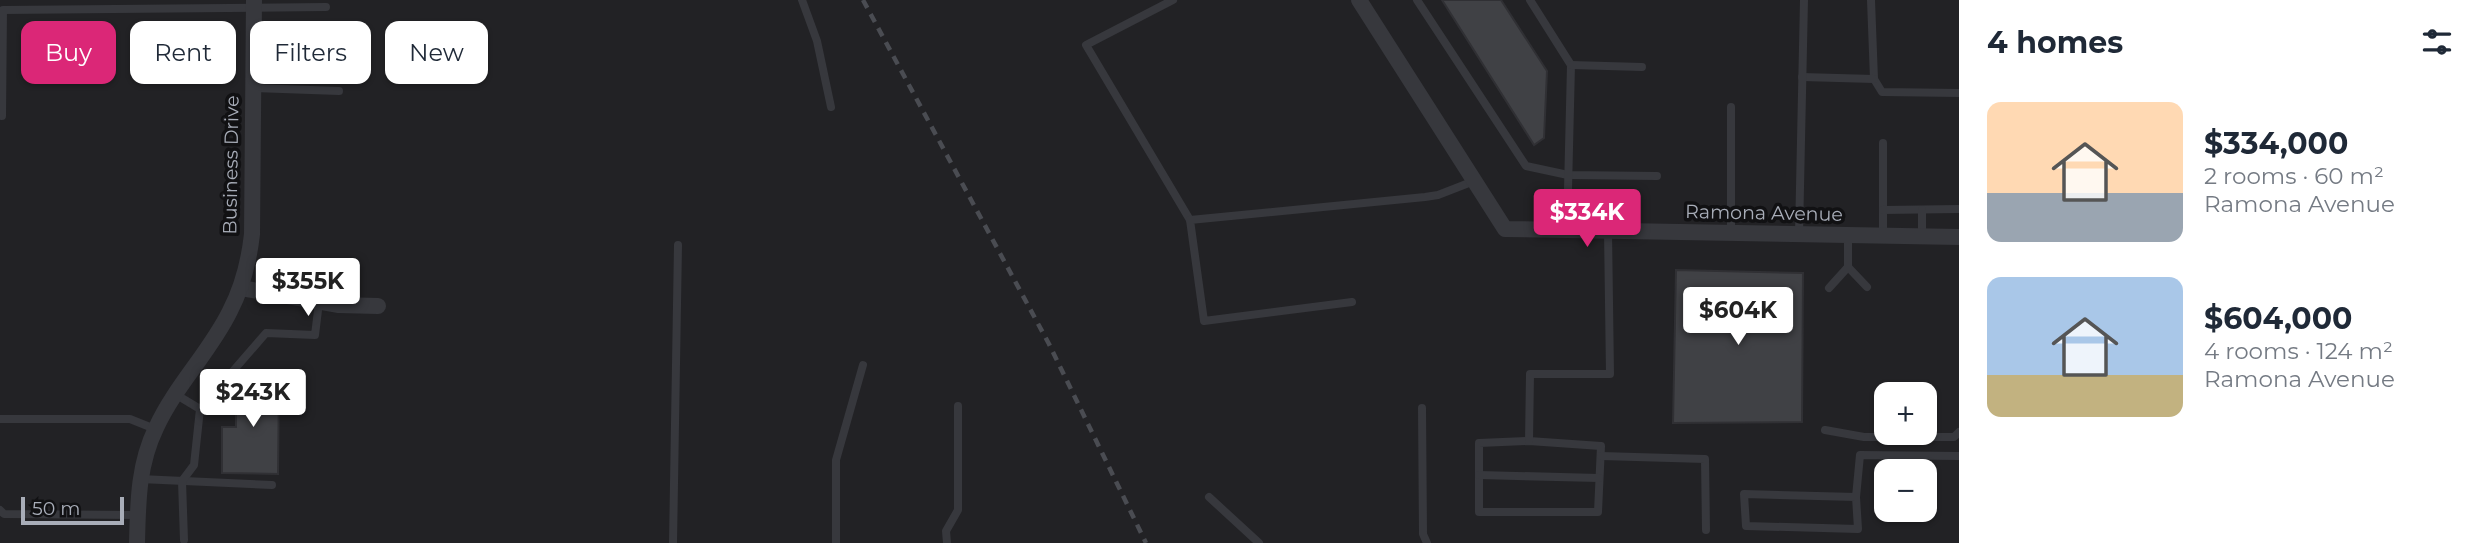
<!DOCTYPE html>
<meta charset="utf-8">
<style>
body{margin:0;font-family:Montserrat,sans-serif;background:#f2f2f3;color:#1f2937;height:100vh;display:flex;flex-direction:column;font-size:26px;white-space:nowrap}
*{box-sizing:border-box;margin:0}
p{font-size:23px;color:#747a83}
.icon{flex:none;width:38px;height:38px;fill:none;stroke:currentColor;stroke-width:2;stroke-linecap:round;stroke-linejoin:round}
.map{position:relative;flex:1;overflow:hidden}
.side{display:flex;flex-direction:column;background:#fff;width:525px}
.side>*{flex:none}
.top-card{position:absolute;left:21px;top:21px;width:665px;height:63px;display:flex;gap:14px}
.buttons{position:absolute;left:1874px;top:382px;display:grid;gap:14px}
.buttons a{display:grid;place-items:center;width:63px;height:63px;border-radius:14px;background:#fff;box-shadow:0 2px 5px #0004;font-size:35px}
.scale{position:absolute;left:21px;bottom:18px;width:103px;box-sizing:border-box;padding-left:7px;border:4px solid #a8adb8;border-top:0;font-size:19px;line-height:24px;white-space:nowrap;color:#a8adb8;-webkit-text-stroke:5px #111113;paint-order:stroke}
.price{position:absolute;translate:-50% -60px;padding:0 16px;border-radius:7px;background:#fff;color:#222;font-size:23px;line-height:46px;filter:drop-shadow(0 2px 4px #0008)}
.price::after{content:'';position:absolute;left:50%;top:42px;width:21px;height:16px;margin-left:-10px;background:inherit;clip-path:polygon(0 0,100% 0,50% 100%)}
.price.current{background:#db2777;color:#fff}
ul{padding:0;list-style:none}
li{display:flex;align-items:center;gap:21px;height:175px;padding:0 28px}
li span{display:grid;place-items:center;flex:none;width:196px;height:140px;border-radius:14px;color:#555}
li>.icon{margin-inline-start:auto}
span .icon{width:84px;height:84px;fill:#fffc;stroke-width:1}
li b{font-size:30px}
h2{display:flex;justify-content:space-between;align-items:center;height:84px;padding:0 28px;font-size:30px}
.pill{padding:0 24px;border-radius:14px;background:#fff;box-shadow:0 2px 5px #0004;font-size:24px;line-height:63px}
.pill.current{background:#db2777;color:#fff}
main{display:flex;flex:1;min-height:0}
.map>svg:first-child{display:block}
</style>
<main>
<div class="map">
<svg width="1959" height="543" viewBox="0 0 1959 543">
<rect width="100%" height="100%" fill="#161618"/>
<!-- built -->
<path fill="#222225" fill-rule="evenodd" d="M 0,0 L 1959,0 L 1959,543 L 0,543 ZM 1886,394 L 1925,394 L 1925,432 L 1886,432 ZM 1886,471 L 1925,471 L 1925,509 L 1886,509 Z"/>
<!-- building -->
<g fill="#404145" stroke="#303034" stroke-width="2">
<path d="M 1442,0 L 1501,0 L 1547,71 L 1544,138 L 1534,145 Z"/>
<path d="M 1676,270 L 1803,273 L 1802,422 L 1673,423 Z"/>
<path d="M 236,379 L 279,379 L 278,474 L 222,473 L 222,427 L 236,427 Z"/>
</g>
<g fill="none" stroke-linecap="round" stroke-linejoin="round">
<!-- lane -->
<g stroke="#37383d" stroke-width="8">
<path d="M 802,0 L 817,41 L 831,107"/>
<path d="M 1173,0 L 1086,45 L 1190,220"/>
<path d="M 1417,0 L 1526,166 L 1568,175 L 1657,176"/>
<path d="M 1530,0 L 1571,65 L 1567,231"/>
<path d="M 1871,0 L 1874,79 L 1882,92 L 1959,93"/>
<path d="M 1571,65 L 1642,67"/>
<path d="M 1802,77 L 1874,79"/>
<path d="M 254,88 L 339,91"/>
<path d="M 2,116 L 3,10 L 326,7"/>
<path d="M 1883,143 L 1883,236"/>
<path d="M 1883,210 L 1959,209"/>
<path d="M 1731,233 L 1731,107"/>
<path d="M 1799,234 L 1804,0"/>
<path d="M 1922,236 L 1922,210"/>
<path d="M 1848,267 L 1867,287"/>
<path d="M 1829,288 L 1848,267 L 1848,235"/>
<path d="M 1352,302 L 1204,321 L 1190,220 L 1425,197 L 1438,195 L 1474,181"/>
<path d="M 175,394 L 200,409"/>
<path d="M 1422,408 L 1423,534 L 1427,543"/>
<path d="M 0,419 L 130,419 L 155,429"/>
<path d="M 1825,430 L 1864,437 L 1954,437 L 1959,432"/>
<path d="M 1529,441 L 1601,446 L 1598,512 L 1479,512 L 1479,443 Z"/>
<path d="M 1529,441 L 1530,374 L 1610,374 L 1608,231"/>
<path d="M 1601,456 L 1705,459 L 1706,530"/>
<path d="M 1479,475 L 1599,478"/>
<path d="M 140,479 L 272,485"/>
<path d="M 1209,497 L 1259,543"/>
<path d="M 1856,497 L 1744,494 L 1746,526 L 1858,529 L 1856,497 L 1860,455 L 1959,456"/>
<path d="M 0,510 L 4,514 L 138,515"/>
<path d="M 184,540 L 182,481 L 194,465 L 200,409 L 266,333 L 315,335 L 319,302"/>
<path d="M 673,543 L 678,245"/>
<path d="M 836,543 L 836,460 L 863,365"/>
<path d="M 947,543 L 946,531 L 958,510 L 958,406"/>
</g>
<!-- street -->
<g stroke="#37383d" stroke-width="16">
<path d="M 1359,0 L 1505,229 L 1959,237"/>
<path d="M 241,288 L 339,305 L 378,306"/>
<path d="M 137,543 C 138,503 138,465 156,428 C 175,386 210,352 230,311 C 243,286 249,261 252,234 L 254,0"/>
</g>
<!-- rail -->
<path stroke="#4a4c52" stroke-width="4.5" stroke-dasharray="9 7" stroke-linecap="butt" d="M 863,0 L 1049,344 L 1146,543"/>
</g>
<g text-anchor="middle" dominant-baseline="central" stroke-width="7" stroke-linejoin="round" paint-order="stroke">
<!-- street labels -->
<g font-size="19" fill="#a8adb8" stroke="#111113">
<text transform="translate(231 165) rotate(-89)">Business Drive</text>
<text transform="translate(1764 213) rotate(1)">Ramona Avenue</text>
</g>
</g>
</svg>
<div class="buttons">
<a>+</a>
<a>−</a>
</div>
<div class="scale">50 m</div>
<b class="price current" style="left:1587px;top:249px">$334K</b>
<b class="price" style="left:308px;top:318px">$355K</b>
<b class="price" style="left:1738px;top:347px">$604K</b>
<b class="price" style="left:253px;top:429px">$243K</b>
<div class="top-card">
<a class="pill current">Buy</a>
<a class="pill">Rent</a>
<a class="pill">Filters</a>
<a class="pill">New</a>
</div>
</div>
<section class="side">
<h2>4 homes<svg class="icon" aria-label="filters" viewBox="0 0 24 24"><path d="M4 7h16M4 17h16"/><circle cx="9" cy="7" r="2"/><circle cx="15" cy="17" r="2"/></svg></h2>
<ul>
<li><span style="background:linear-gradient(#ffd9b3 65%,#9aa5b1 0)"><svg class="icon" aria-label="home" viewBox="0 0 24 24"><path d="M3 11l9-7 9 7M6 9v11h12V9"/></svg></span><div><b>$334,000</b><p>2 rooms · 60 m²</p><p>Ramona Avenue</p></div></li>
<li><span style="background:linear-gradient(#a9c7e8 70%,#c2b280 0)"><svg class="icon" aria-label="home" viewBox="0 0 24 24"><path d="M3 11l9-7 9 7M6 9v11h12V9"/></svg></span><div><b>$604,000</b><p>4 rooms · 124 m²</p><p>Ramona Avenue</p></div></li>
</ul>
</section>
</main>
